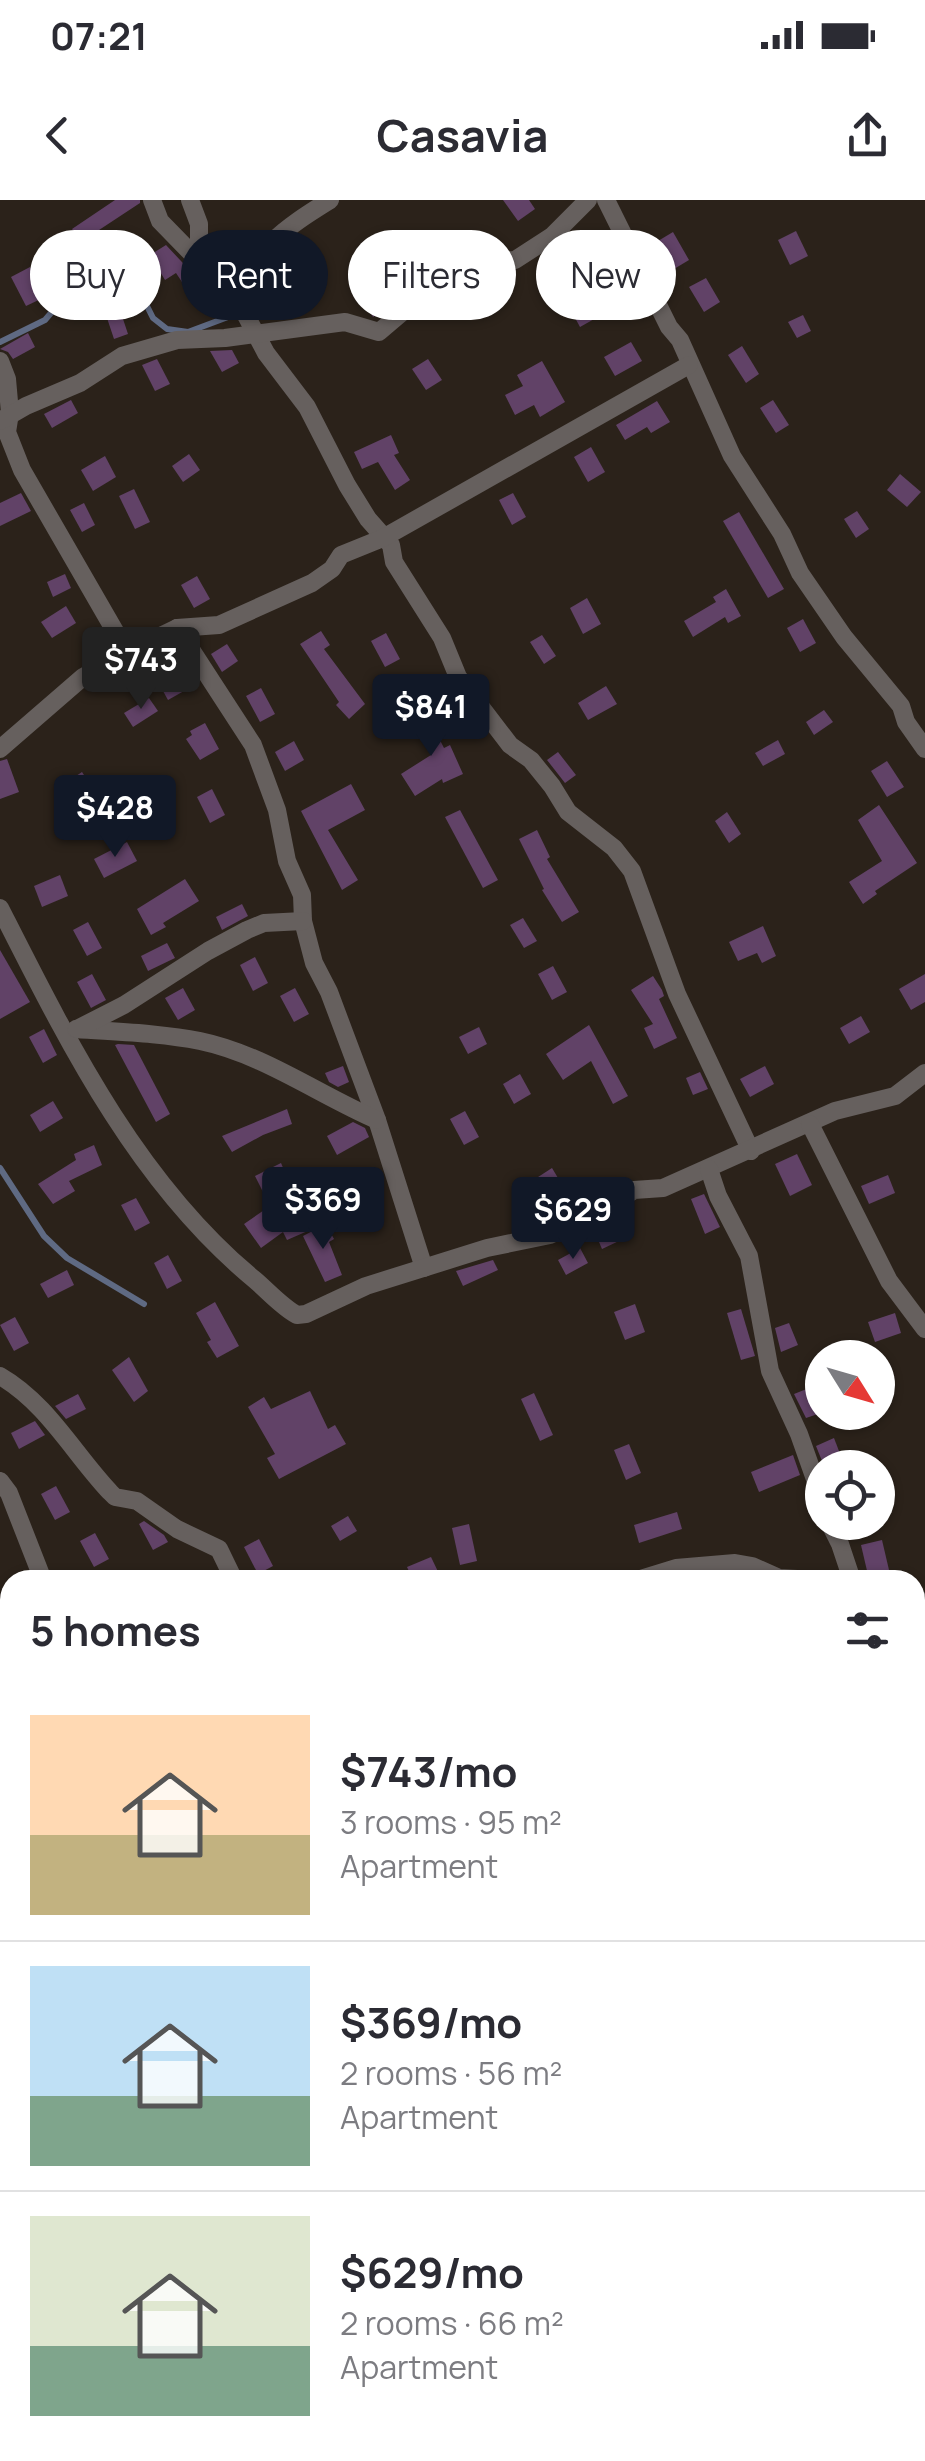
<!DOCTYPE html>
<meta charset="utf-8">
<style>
body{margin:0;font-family:Manrope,sans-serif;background:#f7f7f7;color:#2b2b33;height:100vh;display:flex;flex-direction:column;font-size:38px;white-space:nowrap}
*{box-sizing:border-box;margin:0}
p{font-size:32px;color:#7c7c81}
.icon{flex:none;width:55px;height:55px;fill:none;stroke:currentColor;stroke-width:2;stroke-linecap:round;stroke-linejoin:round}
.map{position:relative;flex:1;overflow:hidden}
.side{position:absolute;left:0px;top:1370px;width:925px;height:892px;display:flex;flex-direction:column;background:#fff;border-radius:30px 30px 0 0;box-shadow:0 2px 8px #0004}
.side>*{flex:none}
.banner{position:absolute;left:30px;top:30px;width:865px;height:90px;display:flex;gap:20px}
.needle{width:65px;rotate:127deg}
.controls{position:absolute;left:805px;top:1140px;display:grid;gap:20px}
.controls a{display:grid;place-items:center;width:90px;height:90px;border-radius:50%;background:#fff;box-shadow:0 2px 8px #0004;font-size:50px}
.price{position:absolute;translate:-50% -85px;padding:0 22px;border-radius:10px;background:#111827;color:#fff;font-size:32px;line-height:65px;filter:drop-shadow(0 2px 5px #0008)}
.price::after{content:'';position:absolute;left:50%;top:60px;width:30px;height:22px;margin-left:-15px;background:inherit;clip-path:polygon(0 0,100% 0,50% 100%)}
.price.on{background:#222;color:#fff}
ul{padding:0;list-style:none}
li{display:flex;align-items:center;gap:30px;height:250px;padding:0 30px}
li+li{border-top:2px solid #e1e1e2}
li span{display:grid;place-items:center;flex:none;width:280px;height:200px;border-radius:0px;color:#555}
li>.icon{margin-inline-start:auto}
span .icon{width:120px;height:120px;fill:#fffc;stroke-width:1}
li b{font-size:42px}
h2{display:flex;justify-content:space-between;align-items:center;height:120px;padding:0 30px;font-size:42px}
.pill{padding:0 35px;border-radius:45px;background:#fff;box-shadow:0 2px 8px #0004;font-size:35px;line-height:90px}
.pill.on{background:#111827;color:#fff}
.status{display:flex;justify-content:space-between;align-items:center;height:70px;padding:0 50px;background:#fff;direction:ltr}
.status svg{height:28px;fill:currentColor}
header{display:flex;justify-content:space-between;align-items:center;height:130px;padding:0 30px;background:#fff;font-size:45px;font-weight:700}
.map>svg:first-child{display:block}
</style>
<div class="status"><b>07:21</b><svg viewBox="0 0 49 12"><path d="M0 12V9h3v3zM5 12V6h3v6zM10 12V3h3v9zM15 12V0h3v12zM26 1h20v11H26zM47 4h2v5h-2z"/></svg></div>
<header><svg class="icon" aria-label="back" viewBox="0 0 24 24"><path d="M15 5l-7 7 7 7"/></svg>Casavia<svg class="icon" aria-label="share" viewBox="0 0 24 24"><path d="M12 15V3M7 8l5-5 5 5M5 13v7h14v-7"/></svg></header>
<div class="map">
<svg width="925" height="2261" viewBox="0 0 925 2261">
<rect width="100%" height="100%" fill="#2b221a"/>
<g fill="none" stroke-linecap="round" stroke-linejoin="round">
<!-- stream -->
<g stroke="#5f6a83" stroke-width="6">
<path d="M 0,142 L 45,120 L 68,93 L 83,82 L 107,76 L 147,106 L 153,118 L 167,129 L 188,132 L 228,117 L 260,116 L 270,111"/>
<path d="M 0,968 L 44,1036 L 67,1058 L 144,1104"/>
</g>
</g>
<!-- building -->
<g fill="#614267">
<path d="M 115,0 L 140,0 L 140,3 L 96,32 L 100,37 L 86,48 L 72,29 Z"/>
<path d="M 503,0 L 529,0 L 535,9 L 518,21 Z"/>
<path d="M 796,31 L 808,56 L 790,65 L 778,40 Z"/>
<path d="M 673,32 L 689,60 L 674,69 L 658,41 Z"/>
<path d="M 166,45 L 196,77 L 210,99 L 198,106 L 176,73 L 165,80 L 150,55 Z"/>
<path d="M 276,57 L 285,71 L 272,80 L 265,70 Z"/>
<path d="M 30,67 L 45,97 L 26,106 L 11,77 Z"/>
<path d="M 706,78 L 720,102 L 704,112 L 689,87 Z"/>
<path d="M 376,84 L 388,108 L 373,117 L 359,93 Z"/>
<path d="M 583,93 L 596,118 L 580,127 L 567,103 Z"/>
<path d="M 120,110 L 128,134 L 114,139 L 106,115 Z"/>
<path d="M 803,115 L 811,131 L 797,138 L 788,122 Z"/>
<path d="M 28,133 L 35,147 L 13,159 L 8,152 L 0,149 Z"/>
<path d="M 631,142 L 642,161 L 615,176 L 604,157 Z"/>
<path d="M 742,146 L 759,174 L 746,183 L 728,155 Z"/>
<path d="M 232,150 L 239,163 L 222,172 L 210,151 Z"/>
<path d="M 157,159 L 170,184 L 155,191 L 142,165 Z"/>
<path d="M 428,159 L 442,180 L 426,190 L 412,169 Z"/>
<path d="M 542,161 L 565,202 L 540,217 L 534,205 L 515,215 L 505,195 L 523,186 L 517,175 Z"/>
<path d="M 71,200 L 78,213 L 52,228 L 44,214 Z"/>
<path d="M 773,200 L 789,225 L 776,233 L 760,208 Z"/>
<path d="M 657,201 L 670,222 L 651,233 L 647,227 L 625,240 L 616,225 Z"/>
<path d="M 391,235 L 399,253 L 394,255 L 410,280 L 395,290 L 378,262 L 362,269 L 354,252 Z"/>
<path d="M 591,247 L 605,272 L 588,282 L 574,257 Z"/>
<path d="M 189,254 L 200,270 L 183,282 L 172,266 Z"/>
<path d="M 105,256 L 116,277 L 93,291 L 81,270 Z"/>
<path d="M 900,274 L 921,292 L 907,307 L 887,290 Z"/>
<path d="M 134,289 L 150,322 L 135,329 L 119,296 Z"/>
<path d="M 21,293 L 31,311 L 0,326 L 0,303 Z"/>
<path d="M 513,293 L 526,317 L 512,325 L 499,300 Z"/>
<path d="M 84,303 L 95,325 L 82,332 L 70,310 Z"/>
<path d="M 857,311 L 869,329 L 856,338 L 844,319 Z"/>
<path d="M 739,312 L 784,389 L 768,398 L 723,321 Z"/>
<path d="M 65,374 L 71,388 L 53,397 L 47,382 Z"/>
<path d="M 197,376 L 210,399 L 194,408 L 181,385 Z"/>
<path d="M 726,389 L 741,416 L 728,423 L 725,417 L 693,437 L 684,421 L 716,402 L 713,397 Z"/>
<path d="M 587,398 L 601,424 L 583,434 L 570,408 Z"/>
<path d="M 66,406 L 76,423 L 52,438 L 41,422 Z"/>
<path d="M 803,419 L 816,443 L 800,452 L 787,428 Z"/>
<path d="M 321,431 L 330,445 L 324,449 L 365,504 L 349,519 L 336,505 L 339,502 L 300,444 Z"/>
<path d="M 386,433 L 400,459 L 385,467 L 371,441 Z"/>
<path d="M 542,435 L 556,456 L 544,464 L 530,442 Z"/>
<path d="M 227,444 L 238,461 L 222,472 L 211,454 Z"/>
<path d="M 181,468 L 191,487 L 168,500 L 158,482 Z"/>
<path d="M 606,486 L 617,504 L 588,520 L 578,503 Z"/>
<path d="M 261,488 L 275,514 L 260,522 L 246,496 Z"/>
<path d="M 149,498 L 158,511 L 133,527 L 124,513 Z"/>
<path d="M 423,507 L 444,548 L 450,545 L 463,574 L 443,583 L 442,579 L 415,596 L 401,574 L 431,555 L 412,512 Z"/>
<path d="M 824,510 L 833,522 L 814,535 L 806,522 Z"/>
<path d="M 205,523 L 219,549 L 200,560 L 186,539 L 192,535 L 190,531 Z"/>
<path d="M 778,540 L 785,554 L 763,566 L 755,553 Z"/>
<path d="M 294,541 L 304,560 L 285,571 L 275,552 Z"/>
<path d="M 558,552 L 576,575 L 565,583 L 547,560 Z"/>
<path d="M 7,559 L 19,592 L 0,599 L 0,561 Z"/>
<path d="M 887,561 L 904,587 L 887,597 L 871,571 Z"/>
<path d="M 82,572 L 94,590 L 79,600 L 67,582 Z"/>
<path d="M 351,584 L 365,610 L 328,630 L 358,680 L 342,690 L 301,611 Z"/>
<path d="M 212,589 L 225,615 L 210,623 L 197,597 Z"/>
<path d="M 879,605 L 917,663 L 875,691 L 877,694 L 863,704 L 849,682 L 882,661 L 858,620 Z"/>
<path d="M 460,610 L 498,680 L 483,688 L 445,617 Z"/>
<path d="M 727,612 L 741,634 L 729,643 L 715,621 Z"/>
<path d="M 537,630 L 550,657 L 547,659 L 579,712 L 562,722 L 542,690 L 544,689 L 519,639 Z"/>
<path d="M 127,642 L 137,661 L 104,678 L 94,659 Z"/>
<path d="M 60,675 L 68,696 L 42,707 L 34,686 Z"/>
<path d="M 185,679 L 199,701 L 163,723 L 166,727 L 151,735 L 137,709 Z"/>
<path d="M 242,704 L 248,716 L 222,730 L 216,717 Z"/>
<path d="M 523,718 L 537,741 L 524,748 L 510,725 Z"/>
<path d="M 88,722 L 102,748 L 87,756 L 73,730 Z"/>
<path d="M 763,726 L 776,756 L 762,763 L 757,753 L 738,761 L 729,742 Z"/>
<path d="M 167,743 L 175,758 L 148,771 L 141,756 Z"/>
<path d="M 0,750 L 30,802 L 0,819 Z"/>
<path d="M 255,757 L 268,783 L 253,791 L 240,765 Z"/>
<path d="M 553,766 L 567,792 L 552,800 L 538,774 Z"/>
<path d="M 92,774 L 106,800 L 91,808 L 77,782 Z"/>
<path d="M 925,774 L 925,802 L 911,810 L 899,789 Z"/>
<path d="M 653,776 L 662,790 L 664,796 L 659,799 L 677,838 L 654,849 L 644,828 L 653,824 L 631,790 Z"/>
<path d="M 183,788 L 195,810 L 178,820 L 165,798 Z"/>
<path d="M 295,788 L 309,814 L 294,822 L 280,796 Z"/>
<path d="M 861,816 L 870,832 L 849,844 L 840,828 Z"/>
<path d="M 589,825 L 628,896 L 613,904 L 591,861 L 563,880 L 546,854 Z"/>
<path d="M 479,827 L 487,844 L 468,854 L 459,837 Z"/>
<path d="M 44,829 L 57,855 L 43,863 L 29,837 Z"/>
<path d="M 118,844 L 134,845 L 170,914 L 156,922 L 115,845 Z"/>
<path d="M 343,866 L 349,882 L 338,887 L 329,882 L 325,873 Z"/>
<path d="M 765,866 L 774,884 L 750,897 L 740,879 Z"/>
<path d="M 700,872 L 708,889 L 693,895 L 686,878 Z"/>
<path d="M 520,874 L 531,894 L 514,904 L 503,884 Z"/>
<path d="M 53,901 L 63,918 L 40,932 L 30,915 Z"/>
<path d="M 287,909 L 292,924 L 263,935 L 232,952 L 222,936 Z"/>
<path d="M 465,911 L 479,937 L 464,945 L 450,919 Z"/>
<path d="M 353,922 L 365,928 L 369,937 L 337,955 L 327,936 Z"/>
<path d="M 94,945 L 102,965 L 69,981 L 75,991 L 53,1004 L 38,984 L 76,960 L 74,954 Z"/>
<path d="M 797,954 L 812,985 L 790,996 L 775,964 Z"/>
<path d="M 281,963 L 310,1030 L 287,1040 L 283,1032 L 261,1048 L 244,1024 L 270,1006 L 255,976 Z"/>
<path d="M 552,968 L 570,998 L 553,1008 L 535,979 Z"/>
<path d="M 888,975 L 895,993 L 869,1004 L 861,986 Z"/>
<path d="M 704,994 L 720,1027 L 705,1034 L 691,999 Z"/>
<path d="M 136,998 L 150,1023 L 135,1031 L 121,1005 Z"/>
<path d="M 612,1018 L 621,1040 L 602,1049 L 593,1028 Z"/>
<path d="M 326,1024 L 334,1039 L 329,1042 L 342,1075 L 325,1082 L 303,1036 Z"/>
<path d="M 580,1048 L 588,1063 L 566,1075 L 558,1060 Z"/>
<path d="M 168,1055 L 182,1081 L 167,1089 L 154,1063 Z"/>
<path d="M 493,1060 L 498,1070 L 463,1086 L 456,1071 Z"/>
<path d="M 67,1070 L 74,1085 L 48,1098 L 40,1084 Z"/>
<path d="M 215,1102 L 239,1146 L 217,1158 L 207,1142 L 211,1140 L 196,1113 Z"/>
<path d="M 635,1104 L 645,1132 L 625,1140 L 614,1112 Z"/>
<path d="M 741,1109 L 755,1156 L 741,1160 L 727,1113 Z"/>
<path d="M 895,1113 L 901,1133 L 875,1142 L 868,1122 Z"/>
<path d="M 15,1117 L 29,1143 L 14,1151 L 0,1125 Z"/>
<path d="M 789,1123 L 798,1145 L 781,1152 L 775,1128 Z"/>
<path d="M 129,1157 L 148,1191 L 134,1202 L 112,1170 Z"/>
<path d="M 809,1188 L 818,1214 L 806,1218 L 794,1194 Z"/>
<path d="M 310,1191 L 328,1229 L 335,1225 L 346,1244 L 279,1279 L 267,1258 L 275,1254 L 248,1207 L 264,1197 L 271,1209 Z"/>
<path d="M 534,1193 L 553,1235 L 540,1241 L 521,1199 Z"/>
<path d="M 78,1194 L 86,1209 L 66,1219 L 55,1206 Z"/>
<path d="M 35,1221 L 45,1235 L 19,1249 L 11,1233 Z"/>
<path d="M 834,1238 L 842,1259 L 824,1266 L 816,1246 Z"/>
<path d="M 629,1244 L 641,1273 L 626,1280 L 614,1250 Z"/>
<path d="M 793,1255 L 800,1275 L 759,1292 L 751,1272 Z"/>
<path d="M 56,1286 L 70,1312 L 55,1320 L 41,1294 Z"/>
<path d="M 677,1312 L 682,1329 L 639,1343 L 634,1325 Z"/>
<path d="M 348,1316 L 357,1331 L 340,1341 L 331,1326 Z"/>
<path d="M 144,1321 L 164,1335 L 168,1342 L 153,1350 L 139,1324 Z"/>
<path d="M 469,1324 L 477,1361 L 460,1365 L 452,1328 Z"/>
<path d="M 95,1333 L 109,1359 L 94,1367 L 80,1341 Z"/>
<path d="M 259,1339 L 273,1366 L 258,1374 L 244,1347 Z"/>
<path d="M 882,1340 L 889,1370 L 868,1375 L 861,1345 Z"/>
<path d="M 431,1357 L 442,1380 L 413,1380 L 407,1367 Z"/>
</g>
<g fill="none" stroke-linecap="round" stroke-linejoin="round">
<!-- minor -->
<g stroke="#66605e" stroke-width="18">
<path d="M 152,0 L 160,21 L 199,61"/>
<path d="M 190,0 L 199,24 L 199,62 L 241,106 L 266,153 L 307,207 L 347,285 L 368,319 L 391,345 L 394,362 L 442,438 L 458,477 L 510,545 L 531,560 L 552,586 L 568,612 L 614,648 L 632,671 L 677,794 L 751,951"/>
<path d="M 606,0 L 669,127 L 680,140 L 732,256 L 782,334 L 800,373 L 844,437 L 901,506 L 906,522 L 925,549"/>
<path d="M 241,106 C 244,53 290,25 330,0"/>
<path d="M 0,161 L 7,179 L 10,213 L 7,232 L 22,270 L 127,452"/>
<path d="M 0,221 L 26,206 L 80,183 L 122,156 L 177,140 L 225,138 L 345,122 L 379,132 L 459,64 L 515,60 L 552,36 L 588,0"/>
<path d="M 177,428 L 253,545 L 277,610 L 287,661 L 302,695 L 303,721 L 314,763 L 329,792 L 377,920 L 424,1068"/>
<path d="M 0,549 L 83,477 L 127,452 L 177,428 L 219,425 L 312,383 L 332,369 L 341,355 L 383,338 L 689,165"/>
<path d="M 0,708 C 68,842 137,983 255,1080 C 269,1092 282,1107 297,1115 L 306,1114 L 366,1086 L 487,1048 L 550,1035 L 605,1008 L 634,990 L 663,988 L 835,911 L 895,896 L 925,873"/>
<path d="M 76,829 C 117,832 160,833 200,841 C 263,854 319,895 377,920"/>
<path d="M 77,829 L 124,805 L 208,751 L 247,730 L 264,723 L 303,721"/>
<path d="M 810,924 L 889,1081 L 925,1129"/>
<path d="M 709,969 L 718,996 L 749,1056 L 770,1171 L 799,1234 L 822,1299"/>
<path d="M 0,1176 C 47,1203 74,1254 110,1292 L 115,1297 L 137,1301 L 177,1329 L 219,1349 L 234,1380"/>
<path d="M 0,1281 L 9,1293 L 43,1380"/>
<path d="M 829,1322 L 840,1344 L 852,1380"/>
<path d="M 637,1380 L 676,1368 L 735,1363 L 752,1366 L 779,1378 L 815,1380"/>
<path d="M 915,1399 L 925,1402"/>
<path d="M 0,1610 L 10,1605"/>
<path d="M 915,1663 L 925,1686"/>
<path d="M 915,1801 L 925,1799"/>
<path d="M 915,2019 L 925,2014"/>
<path d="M 0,2113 L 10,2117"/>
<path d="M 915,2172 L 925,2171"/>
<path d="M 303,2252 L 307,2261"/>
<path d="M 591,2252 L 596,2261"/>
<path d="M 488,2261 L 499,2252"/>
<path d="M 883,2261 L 883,2252"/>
</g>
<!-- trunk -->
<g stroke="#b6a9a2" stroke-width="28">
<path d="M 0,1866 L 10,1888"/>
<path d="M 182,2252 L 186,2261"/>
</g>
</g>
</svg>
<div class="controls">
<a><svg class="needle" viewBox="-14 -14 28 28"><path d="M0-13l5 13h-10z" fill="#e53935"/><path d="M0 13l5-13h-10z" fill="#7c7c81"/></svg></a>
<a><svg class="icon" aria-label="locate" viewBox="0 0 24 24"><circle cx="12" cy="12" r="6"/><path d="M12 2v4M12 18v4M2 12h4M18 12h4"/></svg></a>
</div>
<b class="price on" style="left:141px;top:512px">$743</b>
<b class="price" style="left:431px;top:559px">$841</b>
<b class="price" style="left:115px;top:660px">$428</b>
<b class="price" style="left:323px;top:1052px">$369</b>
<b class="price" style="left:573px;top:1062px">$629</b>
<div class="banner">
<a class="pill">Buy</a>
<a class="pill on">Rent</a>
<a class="pill">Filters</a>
<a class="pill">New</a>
</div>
<section class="side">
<h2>5 homes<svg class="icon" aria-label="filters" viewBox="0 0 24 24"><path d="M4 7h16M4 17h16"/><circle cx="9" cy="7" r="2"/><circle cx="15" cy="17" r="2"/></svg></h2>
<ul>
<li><span style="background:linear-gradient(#ffd9b3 60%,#c2b280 0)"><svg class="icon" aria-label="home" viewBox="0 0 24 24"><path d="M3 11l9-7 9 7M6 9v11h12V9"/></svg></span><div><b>$743/mo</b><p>3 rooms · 95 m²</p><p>Apartment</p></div></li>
<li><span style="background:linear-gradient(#bfe0f5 65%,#7fa58c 0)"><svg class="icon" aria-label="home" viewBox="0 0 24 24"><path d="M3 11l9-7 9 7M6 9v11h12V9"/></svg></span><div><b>$369/mo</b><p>2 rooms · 56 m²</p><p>Apartment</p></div></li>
<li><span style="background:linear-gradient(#dfe7d0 65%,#7fa58c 0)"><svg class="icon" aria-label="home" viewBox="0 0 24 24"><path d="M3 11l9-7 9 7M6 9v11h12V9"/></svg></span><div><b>$629/mo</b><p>2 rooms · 66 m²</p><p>Apartment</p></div></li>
</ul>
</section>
</div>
